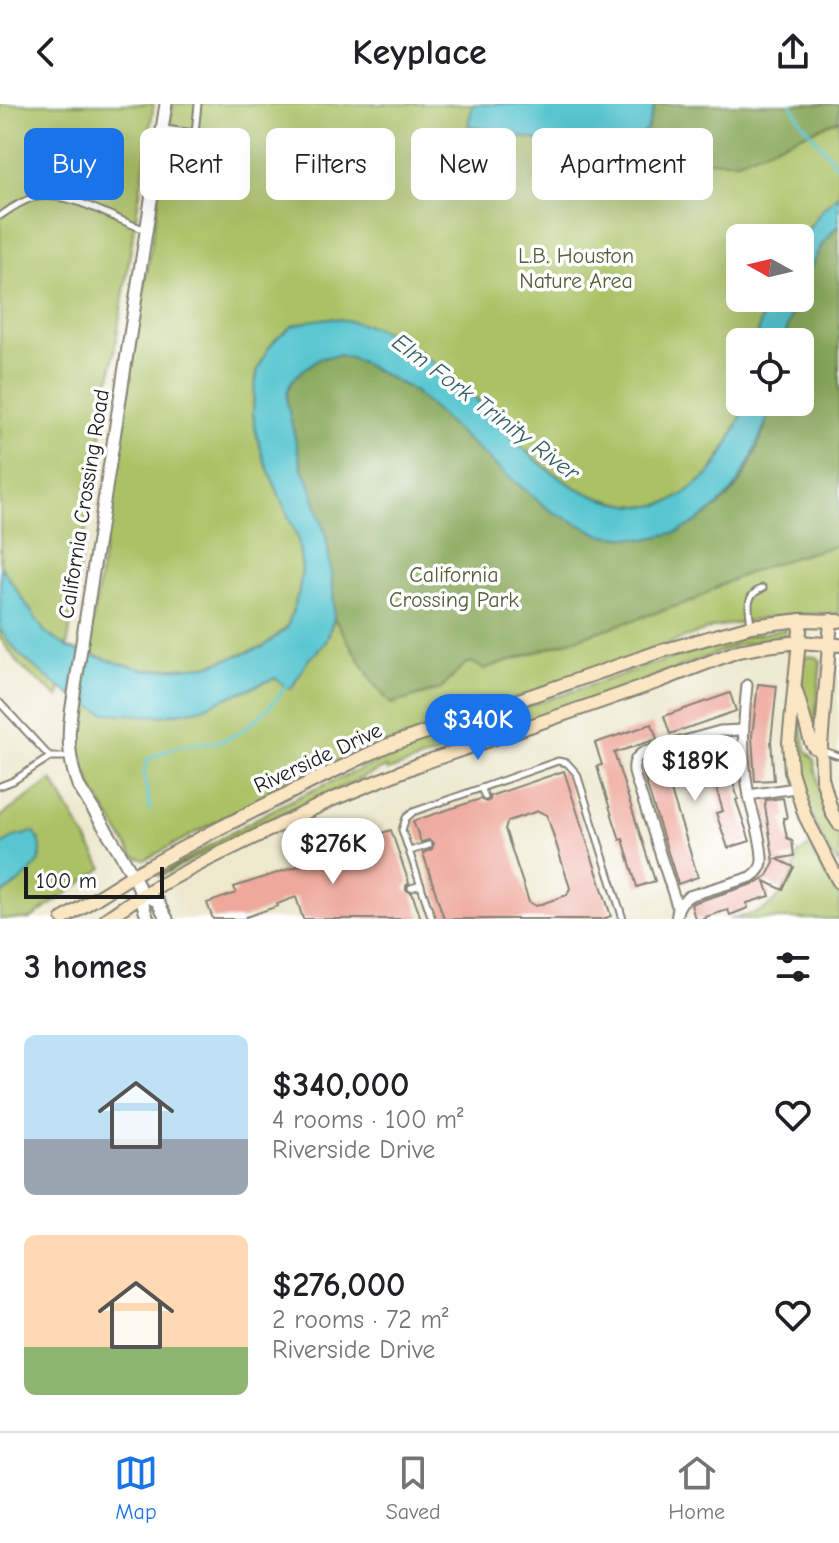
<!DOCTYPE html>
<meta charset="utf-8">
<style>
body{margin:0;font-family:"Comic Neue",sans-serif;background:#f2f2f2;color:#202124;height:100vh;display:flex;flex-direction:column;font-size:30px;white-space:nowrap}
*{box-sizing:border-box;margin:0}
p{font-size:26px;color:#757577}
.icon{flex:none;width:44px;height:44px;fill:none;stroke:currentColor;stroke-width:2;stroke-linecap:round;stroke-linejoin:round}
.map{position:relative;height:815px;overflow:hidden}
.panel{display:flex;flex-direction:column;background:#fff;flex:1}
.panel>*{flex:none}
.banner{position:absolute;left:24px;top:24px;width:792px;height:72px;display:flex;gap:16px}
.needle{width:52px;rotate:278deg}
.buttons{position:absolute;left:726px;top:120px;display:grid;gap:16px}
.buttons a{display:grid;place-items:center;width:88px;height:88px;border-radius:12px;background:#fff;box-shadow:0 8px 32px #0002;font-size:40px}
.scale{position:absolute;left:24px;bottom:20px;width:140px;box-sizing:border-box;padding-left:8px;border:4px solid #1c1c1c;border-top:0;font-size:22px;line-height:28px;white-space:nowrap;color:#1c1c1c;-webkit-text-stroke:6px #fff;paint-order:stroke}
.price{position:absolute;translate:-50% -68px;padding:0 18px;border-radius:28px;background:#fff;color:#222;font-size:26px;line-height:52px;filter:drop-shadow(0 2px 4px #0008)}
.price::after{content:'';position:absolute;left:50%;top:48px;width:24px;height:18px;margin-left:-12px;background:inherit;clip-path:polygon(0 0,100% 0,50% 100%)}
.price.current{background:#1a73e8;color:#fff}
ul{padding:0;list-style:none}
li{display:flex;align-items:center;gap:24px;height:200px;padding:0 24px}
li span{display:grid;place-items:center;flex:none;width:224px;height:160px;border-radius:12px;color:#555}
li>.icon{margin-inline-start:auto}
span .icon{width:96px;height:96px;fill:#fffc;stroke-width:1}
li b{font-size:34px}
h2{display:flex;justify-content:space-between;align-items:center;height:96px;padding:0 24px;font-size:34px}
.pill{padding:0 28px;border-radius:12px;background:#fff;box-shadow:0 8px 32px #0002;font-size:28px;line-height:72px}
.pill.current{background:#1a73e8;color:#fff}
header{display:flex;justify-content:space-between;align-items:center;height:104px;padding:0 24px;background:#fff;font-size:36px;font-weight:700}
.dock{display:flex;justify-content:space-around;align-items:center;height:112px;border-top:2px solid #e0e0e0;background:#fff;font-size:22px;color:#757577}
.dock a{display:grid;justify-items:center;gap:4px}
.dock .current{color:#1a73e8}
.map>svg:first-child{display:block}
</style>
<header><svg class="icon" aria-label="back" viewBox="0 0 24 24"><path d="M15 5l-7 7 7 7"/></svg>Keyplace<svg class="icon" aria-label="share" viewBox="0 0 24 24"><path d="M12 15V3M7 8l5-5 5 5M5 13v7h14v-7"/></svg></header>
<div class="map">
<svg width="839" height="815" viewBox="0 0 839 815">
<rect width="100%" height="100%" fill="#fff"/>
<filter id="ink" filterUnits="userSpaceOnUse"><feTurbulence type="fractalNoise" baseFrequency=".0125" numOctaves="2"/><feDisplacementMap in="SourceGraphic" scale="16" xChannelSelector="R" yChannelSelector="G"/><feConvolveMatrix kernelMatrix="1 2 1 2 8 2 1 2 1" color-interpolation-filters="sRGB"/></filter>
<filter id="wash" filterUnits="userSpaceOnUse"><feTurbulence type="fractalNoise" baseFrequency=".006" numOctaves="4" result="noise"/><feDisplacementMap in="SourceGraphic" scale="32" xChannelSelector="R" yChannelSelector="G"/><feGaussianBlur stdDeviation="1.8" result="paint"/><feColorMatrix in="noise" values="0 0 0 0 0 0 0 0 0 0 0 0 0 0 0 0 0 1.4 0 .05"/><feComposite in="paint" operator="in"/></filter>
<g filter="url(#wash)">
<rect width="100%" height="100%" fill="#ede8ce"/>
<!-- green -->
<g fill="#abc165" stroke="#646e40" stroke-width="2">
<path d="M 0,0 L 154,0 L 59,594 L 21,563 L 0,534 Z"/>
<path d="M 173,0 L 839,0 L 839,90 L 823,105 L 800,136 L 800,134 L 740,134 L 740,194 L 766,194 L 756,238 L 740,238 L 740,298 L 745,298 L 742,310 L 729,338 L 710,369 L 679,395 L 650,403 L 628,401 L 591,392 L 564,378 L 532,352 L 499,321 L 486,305 L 441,264 L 407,239 L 277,234 L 268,245 L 258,265 L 254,288 L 253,310 L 263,353 L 298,435 L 302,466 L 299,487 L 287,523 L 263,543 L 207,562 L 147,566 L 122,560 L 88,549 Z"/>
<path d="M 839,120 L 839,510 C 795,508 755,515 712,524 L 349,654 L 289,681 L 210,721 L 145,756 L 133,752 L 94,687 L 83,658 L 78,635 L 77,623 L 83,599 L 105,609 L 199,605 L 275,574 L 286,583 L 291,585 L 308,556 L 326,538 L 334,514 L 601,431 L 735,384 L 774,298 L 800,298 L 800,238 L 783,238 L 797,194 L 800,194 L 800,186 Z"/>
<path d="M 785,525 L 786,532 L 734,542 L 663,570 L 388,667 L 386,663 L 251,724 L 160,773 L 159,771 C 210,742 260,710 313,686 C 436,630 568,589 696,546 L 733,535 Z"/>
<path d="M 806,552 L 817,553 L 821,557 L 814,629 L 811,629 L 801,577 L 801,558 Z"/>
<path d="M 797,609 L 799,610 L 806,646 L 814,655 L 822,697 L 839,733 L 839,761 C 815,731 806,693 795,656 L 794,648 Z"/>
<path d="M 52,676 L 103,764 L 30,815 L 0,815 L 0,713 Z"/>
<path d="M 809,743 L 839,792 L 839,815 L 729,815 C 741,812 755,811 766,804 C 783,793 795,770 798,750 Z"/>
</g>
<!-- forest -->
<g fill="#88a75a" stroke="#52623b" stroke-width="2">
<path d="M 655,0 L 839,0 L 839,16 L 738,57 L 687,57 L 633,52 L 630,44 L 647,26 Z"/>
<path d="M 839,120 L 839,441 C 790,454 738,468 695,496 L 484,565 L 471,558 L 465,560 L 441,585 L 391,600 L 374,580 L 334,514 L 333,484 L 326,431 L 308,375 L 302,365 L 287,300 L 287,288 L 291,278 L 302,266 L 321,254 L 339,251 L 354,255 L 411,285 L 503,368 L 552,407 L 696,418 C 710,409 724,398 735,385 C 754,361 763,326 774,298 L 800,298 L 800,238 L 783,238 L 784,236 L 797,194 L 800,194 L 800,186 L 821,142 Z"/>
</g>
<!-- water -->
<g fill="#59c6d0" stroke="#3a7176" stroke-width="2">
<path d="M 473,0 L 655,0 L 647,26 L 630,44 L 570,43 L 475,23 L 468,21 Z"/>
<path d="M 839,90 L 839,120 L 821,142 L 800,186 L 800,136 L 823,105 Z"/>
<path d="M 766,194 L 797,194 L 783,238 L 756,238 Z"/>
<path d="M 329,214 C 357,217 386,225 409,241 C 436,259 462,281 485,304 C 491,310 495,317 501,322 C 535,358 573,391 623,400 C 654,406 672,401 696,381 C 700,377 706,374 710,369 C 723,354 741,317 745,298 L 774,298 L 751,355 L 735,384 L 713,406 L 696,418 L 678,428 L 646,435 L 601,431 L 551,407 L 503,368 L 411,285 L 354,255 L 339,251 L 321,254 L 302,266 L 291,278 L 287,288 L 287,299 L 302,365 L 308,375 L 326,431 L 333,484 L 334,514 L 326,538 L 308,556 L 291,585 L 286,583 L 275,574 L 199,605 L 161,612 L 105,609 L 83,599 L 58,582 L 20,551 L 5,532 L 0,525 L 0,461 L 45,528 L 69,544 L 122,560 L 147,566 L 207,562 L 263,543 L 287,524 L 299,487 L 302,466 L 298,435 L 263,353 L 256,329 L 253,310 L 254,288 L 258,265 L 268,245 L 277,234 L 292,222 L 309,217 Z"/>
<path d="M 34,728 C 57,757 19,777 0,792 L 0,742 L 17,732 Z"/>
</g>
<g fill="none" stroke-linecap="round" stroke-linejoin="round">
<!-- stream -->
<g stroke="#59c6d0" stroke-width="3">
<path d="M 791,0 L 802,18 L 839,64"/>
<path d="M 150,706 L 144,669 L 147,656 C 159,650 169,644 182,642 C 197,639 212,641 226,635 C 246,628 276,599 286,581"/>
</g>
</g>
<g id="blocks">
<!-- building -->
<g fill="#eea89c" fill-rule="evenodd">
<path d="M 758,580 L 777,582 L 771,637 L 774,676 L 755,677 L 752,633 Z"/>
<path d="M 730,589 L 736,607 L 670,630 L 664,612 Z"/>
<path d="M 652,620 L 657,635 L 614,649 L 655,777 L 637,783 L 623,735 L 620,736 L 603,683 L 597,662 L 602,661 L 595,639 Z"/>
<path d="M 721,634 L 726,634 L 731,650 L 725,652 L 738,695 L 736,696 L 750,737 L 728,744 L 716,709 L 723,707 L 708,657 L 666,671 L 698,773 L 678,780 L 643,669 L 669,660 L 666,652 Z"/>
<path d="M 564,667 L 611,812 L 603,815 L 444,815 L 423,749 L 432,745 L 434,739 L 429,736 L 421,738 L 413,717 L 480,695 L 486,698 L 490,696 L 490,692 ZM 538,707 L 547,711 L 570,784 L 567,791 L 536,802 L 529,798 L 505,725 L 508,717 Z"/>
<path d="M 783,694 L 787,714 L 783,714 L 787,734 L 792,736 L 794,752 L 777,755 L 794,763 L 783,786 L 765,777 L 770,792 L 747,799 L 748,804 L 730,811 L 728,806 L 705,813 L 706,815 L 695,815 L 691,800 L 693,799 L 753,780 L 767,772 L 774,758 L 765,702 L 766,696 Z"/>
<path d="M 391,726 L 409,779 L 406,782 L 406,786 L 412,789 L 421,815 L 303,815 L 296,793 L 277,800 L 278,802 L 246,813 L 246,815 L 213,815 L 207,799 L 236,789 L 234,783 L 314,757 L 313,752 Z"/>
</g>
</g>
</g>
<g filter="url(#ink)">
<use href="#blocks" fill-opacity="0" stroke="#848275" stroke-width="2"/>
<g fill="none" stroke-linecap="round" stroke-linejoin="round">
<defs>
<g id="service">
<path d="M 164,25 L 195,29 L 198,0"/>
<path d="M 0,112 C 10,105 21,97 33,94 C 71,85 112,116 147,126"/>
<path d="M 751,521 C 749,503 744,492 763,484"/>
<path d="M 0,599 L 50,653"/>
<path d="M 821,646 L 839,652"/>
<path d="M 0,682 L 13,677 L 50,653 L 69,653"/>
<path d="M 481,684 L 485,693"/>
<path d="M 410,747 L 429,741"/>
<path d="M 411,784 L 421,781"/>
<path d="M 432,815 L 402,726 L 406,714 L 413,708 L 558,657 L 567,659 L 577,670 L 623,815"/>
</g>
<g id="minor">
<path d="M 749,691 L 795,684"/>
<path d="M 678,805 L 682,798 L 689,792 L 751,773 C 759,768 763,762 762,753 C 761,732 753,712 749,692 C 741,651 743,621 747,581"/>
<path d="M 676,815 L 678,805 L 635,672 C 632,662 634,653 644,648 L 720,627 L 742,626"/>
</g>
<g id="tertiary">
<path d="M 143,790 L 157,797 L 167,815"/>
<path d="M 148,815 C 142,803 143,792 137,779 C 120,746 98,714 78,681 C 69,657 67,635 71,609 L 166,0"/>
</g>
<g id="secondary">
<path d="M 801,516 L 789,638 L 791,667 L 805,712 L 839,778"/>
<path d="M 831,516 L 821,642 L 822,674 L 832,709 L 839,720"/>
<path d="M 796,587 L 811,638 L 814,643 L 821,646"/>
<path d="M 63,815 L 133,771 L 212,728 L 313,677 L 386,642 L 658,548 L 751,522 L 801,516 L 839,517"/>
<path d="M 106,815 L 143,790 L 211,754 L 331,696 L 420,660 L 660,577 L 738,547 L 766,542 L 799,538 L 839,541"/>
</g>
</defs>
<!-- service casing -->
<use href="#service" stroke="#848275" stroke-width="9"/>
<!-- minor casing -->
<use href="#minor" stroke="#848275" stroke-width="13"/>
<!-- tertiary casing -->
<use href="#tertiary" stroke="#848275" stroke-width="15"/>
<!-- secondary casing -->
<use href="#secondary" stroke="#848275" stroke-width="16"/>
<!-- service -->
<use href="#service" stroke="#fff" stroke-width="5"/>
<!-- minor -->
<use href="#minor" stroke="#fff" stroke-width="9"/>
<!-- tertiary -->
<use href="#tertiary" stroke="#fff" stroke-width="11"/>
<!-- secondary -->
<use href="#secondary" stroke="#fbe6c3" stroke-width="12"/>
</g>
</g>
<g text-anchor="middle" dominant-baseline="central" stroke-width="7" stroke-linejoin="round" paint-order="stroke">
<!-- park labels -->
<g font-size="22" fill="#555e39" stroke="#fff">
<text x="576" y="152">L.B. Houston<tspan x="576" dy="25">Nature Area</tspan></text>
<text x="454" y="471">California<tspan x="454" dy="25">Crossing Park</tspan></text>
</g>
<!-- street labels -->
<g font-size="22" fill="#1c1c1c" stroke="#fff">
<text transform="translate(84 400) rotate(-81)">California Crossing Road</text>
<text transform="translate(318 654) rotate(-25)">Riverside Drive</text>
</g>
<!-- water labels -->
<g font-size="24" font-style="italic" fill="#346064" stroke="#fff">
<text transform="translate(486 303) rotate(37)">Elm Fork Trinity River</text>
</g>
</g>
</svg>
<div class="buttons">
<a><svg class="needle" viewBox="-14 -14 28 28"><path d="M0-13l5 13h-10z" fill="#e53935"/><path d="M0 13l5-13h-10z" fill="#757577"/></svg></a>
<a><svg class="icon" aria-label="locate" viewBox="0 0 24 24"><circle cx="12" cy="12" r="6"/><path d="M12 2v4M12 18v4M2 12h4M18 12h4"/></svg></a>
</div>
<div class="scale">100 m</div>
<b class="price current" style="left:478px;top:658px">$340K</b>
<b class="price" style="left:695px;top:699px">$189K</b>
<b class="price" style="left:333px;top:782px">$276K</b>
<div class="banner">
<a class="pill current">Buy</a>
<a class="pill">Rent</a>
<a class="pill">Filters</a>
<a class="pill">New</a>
<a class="pill">Apartment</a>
</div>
</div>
<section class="panel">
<h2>3 homes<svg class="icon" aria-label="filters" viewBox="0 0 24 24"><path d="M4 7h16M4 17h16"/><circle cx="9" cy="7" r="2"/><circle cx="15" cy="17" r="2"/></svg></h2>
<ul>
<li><span style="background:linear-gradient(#bfe0f5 65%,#9aa5b1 0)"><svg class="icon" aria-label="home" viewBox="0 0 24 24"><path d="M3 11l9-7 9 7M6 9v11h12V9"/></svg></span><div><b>$340,000</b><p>4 rooms · 100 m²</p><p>Riverside Drive</p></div><svg class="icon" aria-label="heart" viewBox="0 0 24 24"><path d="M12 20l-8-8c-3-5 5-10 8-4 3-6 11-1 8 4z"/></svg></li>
<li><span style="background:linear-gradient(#ffd9b3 70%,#8fb573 0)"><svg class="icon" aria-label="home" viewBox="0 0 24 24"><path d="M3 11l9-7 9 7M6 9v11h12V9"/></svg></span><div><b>$276,000</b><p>2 rooms · 72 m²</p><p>Riverside Drive</p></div><svg class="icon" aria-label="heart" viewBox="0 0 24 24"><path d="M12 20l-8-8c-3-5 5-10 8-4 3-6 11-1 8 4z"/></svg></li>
</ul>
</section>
<nav class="dock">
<a class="current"><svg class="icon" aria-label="map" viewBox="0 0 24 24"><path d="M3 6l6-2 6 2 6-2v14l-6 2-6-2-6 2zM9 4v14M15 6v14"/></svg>Map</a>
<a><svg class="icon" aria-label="saved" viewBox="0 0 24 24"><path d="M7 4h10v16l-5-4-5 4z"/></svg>Saved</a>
<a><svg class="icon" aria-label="home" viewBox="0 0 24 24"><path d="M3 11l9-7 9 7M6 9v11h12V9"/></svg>Home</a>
</nav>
